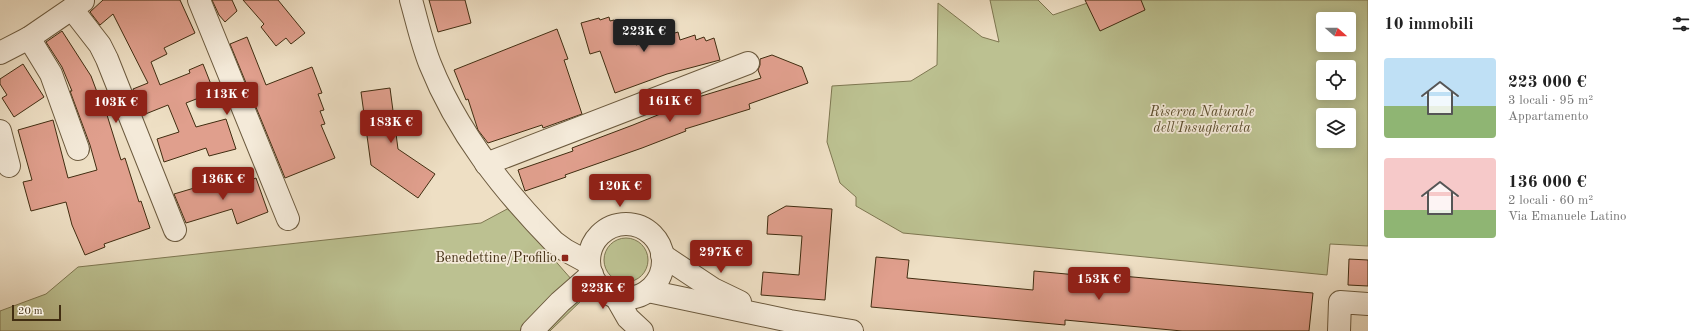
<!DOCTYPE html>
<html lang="it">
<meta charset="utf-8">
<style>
body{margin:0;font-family:"Old Standard TT",serif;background:#f6f6f6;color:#222;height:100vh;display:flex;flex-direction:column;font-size:15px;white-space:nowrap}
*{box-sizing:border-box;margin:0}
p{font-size:13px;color:#767676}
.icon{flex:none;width:22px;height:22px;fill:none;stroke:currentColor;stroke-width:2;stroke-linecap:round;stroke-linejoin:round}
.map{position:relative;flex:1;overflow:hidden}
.details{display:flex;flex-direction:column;background:#fff;width:340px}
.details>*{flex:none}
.needle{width:26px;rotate:110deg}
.fabs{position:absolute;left:1316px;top:12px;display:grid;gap:8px}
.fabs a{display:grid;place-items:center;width:40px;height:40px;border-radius:4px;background:#fff;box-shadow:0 2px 10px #0003;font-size:20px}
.scale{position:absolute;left:12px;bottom:10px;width:49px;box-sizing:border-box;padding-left:4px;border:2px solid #412d11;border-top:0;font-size:11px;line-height:14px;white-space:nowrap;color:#412d11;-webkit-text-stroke:3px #f4ead9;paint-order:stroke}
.price{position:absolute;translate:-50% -34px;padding:0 9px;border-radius:4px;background:#8f2418;color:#fff;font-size:13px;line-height:26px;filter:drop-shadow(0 1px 2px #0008)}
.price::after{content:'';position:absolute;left:50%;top:24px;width:12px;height:9px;margin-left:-6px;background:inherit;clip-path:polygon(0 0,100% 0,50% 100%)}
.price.on{background:#222;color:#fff}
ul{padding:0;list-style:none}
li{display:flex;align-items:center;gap:12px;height:100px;padding:0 16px}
li span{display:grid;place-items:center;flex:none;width:112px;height:80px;border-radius:4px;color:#555}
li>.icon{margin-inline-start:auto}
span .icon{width:48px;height:48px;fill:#fffc;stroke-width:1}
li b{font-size:17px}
h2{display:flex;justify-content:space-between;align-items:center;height:48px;padding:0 16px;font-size:17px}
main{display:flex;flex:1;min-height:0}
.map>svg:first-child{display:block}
</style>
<main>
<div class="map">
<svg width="1368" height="331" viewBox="0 0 1368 331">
<rect width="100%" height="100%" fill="#eedfc4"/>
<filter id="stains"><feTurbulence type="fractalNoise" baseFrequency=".005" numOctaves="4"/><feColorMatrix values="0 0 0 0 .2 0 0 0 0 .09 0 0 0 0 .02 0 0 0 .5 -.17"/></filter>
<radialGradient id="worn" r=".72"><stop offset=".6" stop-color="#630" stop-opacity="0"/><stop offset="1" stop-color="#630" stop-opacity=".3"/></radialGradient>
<!-- green -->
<g fill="#bcc191" stroke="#7e7751" fill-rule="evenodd">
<path d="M 990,0 L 1038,0 L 1053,15 L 1096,0 L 1368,0 L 1368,246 L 1330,244 L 1327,275 L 903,233 L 856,206 L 856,197 L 840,183 L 827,142 L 832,86 L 911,81 L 937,65 L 938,3 L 982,37 L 999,42 ZM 1323,19 L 1349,19 L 1349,45 L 1323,45 ZM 1323,67 L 1349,67 L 1349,93 L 1323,93 ZM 1323,115 L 1349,115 L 1349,141 L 1323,141 Z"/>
<path d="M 509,208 L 586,296 L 550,331 L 0,331 L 0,311 L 46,294 L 78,267 L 481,223 Z"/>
<circle cx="626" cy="260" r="22"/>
</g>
<!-- building -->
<g fill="#e09f8d" stroke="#412d11">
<path d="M 103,0 L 180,0 L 195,33 L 164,48 L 167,54 L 151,62 L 160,85 L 190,73 L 189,70 L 203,64 L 214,92 L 186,103 L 196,127 L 226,119 L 236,149 L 209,156 L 206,148 L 164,162 L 157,139 L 179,132 L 168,105 L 143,115 L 133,89 L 148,83 L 113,14 L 100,25 L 90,12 Z"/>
<path d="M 212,0 L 232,0 L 237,11 L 225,22 L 219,15 Z"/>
<path d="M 243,0 L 278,0 L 305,33 L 291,44 L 286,38 L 276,46 L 261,27 L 264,24 Z"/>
<path d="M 429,0 L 465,0 L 471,23 L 438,32 Z"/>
<path d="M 1085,0 L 1141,0 L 1145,10 L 1100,31 Z"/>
<path d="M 609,17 L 610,21 L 614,20 L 615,24 L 622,22 L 624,26 L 629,24 L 636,45 L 678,32 L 680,40 L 695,35 L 696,40 L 704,37 L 706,41 L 714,38 L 720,60 L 667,74 L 615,93 L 600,51 L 590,54 L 581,23 L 599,18 L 600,20 Z"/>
<path d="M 557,29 L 568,59 L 564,60 L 582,114 L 543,128 L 542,125 L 488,143 L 478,130 L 468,99 L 466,100 L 454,70 Z"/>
<path d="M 62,31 L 91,76 L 106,116 L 107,115 L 121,160 L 125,158 L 139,202 L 141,201 L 150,228 L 104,244 L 105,247 L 85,255 L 72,225 L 66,202 L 31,211 L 23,182 L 32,180 L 18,130 L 53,120 L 68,178 L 97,170 L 90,145 L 70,91 L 72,91 L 62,67 L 46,42 Z"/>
<path d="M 247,37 L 266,85 L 312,67 L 322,93 L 318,94 L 324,110 L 320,111 L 325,124 L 321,125 L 335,158 L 285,178 L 230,44 Z"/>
<path d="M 772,55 L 802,67 L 808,83 L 749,104 L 750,109 L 685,129 L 686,131 L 642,148 L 565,175 L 566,177 L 525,191 L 518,170 L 573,151 L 572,148 L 633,125 L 695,100 L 695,98 L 761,78 L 758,70 L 760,65 L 760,59 Z"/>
<path d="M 23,64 L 44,97 L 14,117 L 2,98 L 7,95 L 0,84 L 0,79 Z"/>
<path d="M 390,88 L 398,149 L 435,174 L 418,198 L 371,165 L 361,92 Z"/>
<path d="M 235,178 L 238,185 L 256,178 L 268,212 L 237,224 L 232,209 L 186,223 L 174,194 L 201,186 L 203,191 Z"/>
<path d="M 786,206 L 832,209 L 825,300 L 761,295 L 763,272 L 799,275 L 802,236 L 767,234 L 768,216 Z"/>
<path d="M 876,257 L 909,260 L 907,278 L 1033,290 L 1034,271 L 1088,276 L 1088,273 L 1313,293 L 1309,331 L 1182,331 L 1065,320 L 1065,325 L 871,307 Z"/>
<path d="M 1349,259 L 1368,260 L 1368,286 L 1348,285 Z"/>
</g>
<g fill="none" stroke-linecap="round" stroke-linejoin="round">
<defs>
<g id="minor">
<path d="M 199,0 L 288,219"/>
<path d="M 411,0 C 417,21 422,44 430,64 C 457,132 503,190 554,242 L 565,250 L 589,263"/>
<path d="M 72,9 L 100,45 L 107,59 L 175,230"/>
<path d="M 29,38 L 51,74 L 78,149"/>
<path d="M 0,53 L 29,38 L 83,1"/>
<path d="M 0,131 L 9,166"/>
<path d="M 486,164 L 748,63"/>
<circle cx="626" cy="261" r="37"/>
<path d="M 662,255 L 713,289 L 740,302"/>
<path d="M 648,291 L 790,321 L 852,331"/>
<path d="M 616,297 L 628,318 L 642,331"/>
<path d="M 532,331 L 560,302 L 592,274"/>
<path d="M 1339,331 L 1340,302 L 1368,304"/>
</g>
</defs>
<!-- minor casing -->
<use href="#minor" stroke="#6c5a3e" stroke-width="24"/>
<!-- minor -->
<use href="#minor" stroke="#f4ead9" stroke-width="22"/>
</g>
<!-- markers -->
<rect fill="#8f2418" stroke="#f4ead9" stroke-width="1.5" x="561" y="254" width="8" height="8" rx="2"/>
<g text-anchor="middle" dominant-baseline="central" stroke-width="3.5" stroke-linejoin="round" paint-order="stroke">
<!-- park labels -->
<g font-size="14" font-style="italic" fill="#5a4b2b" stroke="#f4ead9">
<text x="1202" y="112">Riserva Naturale<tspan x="1202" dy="16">dell'Insugherata</tspan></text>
</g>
<!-- poi labels -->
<g font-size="14" fill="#412d11" stroke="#f4ead9" text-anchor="end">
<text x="557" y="258">Benedettine/Profilio</text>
</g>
</g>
<rect width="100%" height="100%" filter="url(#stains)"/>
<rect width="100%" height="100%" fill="url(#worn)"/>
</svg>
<div class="fabs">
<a><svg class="needle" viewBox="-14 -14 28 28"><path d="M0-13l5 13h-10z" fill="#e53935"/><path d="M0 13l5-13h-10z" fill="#767676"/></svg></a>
<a><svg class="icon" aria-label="locate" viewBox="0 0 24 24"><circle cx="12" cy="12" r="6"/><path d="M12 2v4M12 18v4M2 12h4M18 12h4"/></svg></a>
<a><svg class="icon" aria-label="layers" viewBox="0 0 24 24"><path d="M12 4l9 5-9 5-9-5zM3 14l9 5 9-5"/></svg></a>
</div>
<div class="scale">20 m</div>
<b class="price on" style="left:644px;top:53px">223K €</b>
<b class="price" style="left:227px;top:116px">113K €</b>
<b class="price" style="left:670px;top:123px">161K €</b>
<b class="price" style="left:116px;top:124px">103K €</b>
<b class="price" style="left:391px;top:144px">183K €</b>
<b class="price" style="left:223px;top:201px">136K €</b>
<b class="price" style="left:620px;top:208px">120K €</b>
<b class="price" style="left:721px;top:274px">297K €</b>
<b class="price" style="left:1099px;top:301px">153K €</b>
<b class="price" style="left:603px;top:310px">223K €</b>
</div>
<section class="details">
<h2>10 immobili<svg class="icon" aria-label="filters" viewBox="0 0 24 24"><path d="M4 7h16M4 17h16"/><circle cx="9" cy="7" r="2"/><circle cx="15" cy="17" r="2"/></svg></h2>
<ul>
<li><span style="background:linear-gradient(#bfe0f5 60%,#8fb573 0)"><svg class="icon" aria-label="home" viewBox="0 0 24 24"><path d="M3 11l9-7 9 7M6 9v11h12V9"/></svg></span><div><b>223 000 €</b><p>3 locali · 95 m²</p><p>Appartamento</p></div></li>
<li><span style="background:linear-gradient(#f6c9c9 65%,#8fb573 0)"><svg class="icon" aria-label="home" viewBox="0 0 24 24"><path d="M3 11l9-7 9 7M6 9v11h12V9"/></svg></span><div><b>136 000 €</b><p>2 locali · 60 m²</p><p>Via Emanuele Latino</p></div></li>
</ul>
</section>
</main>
